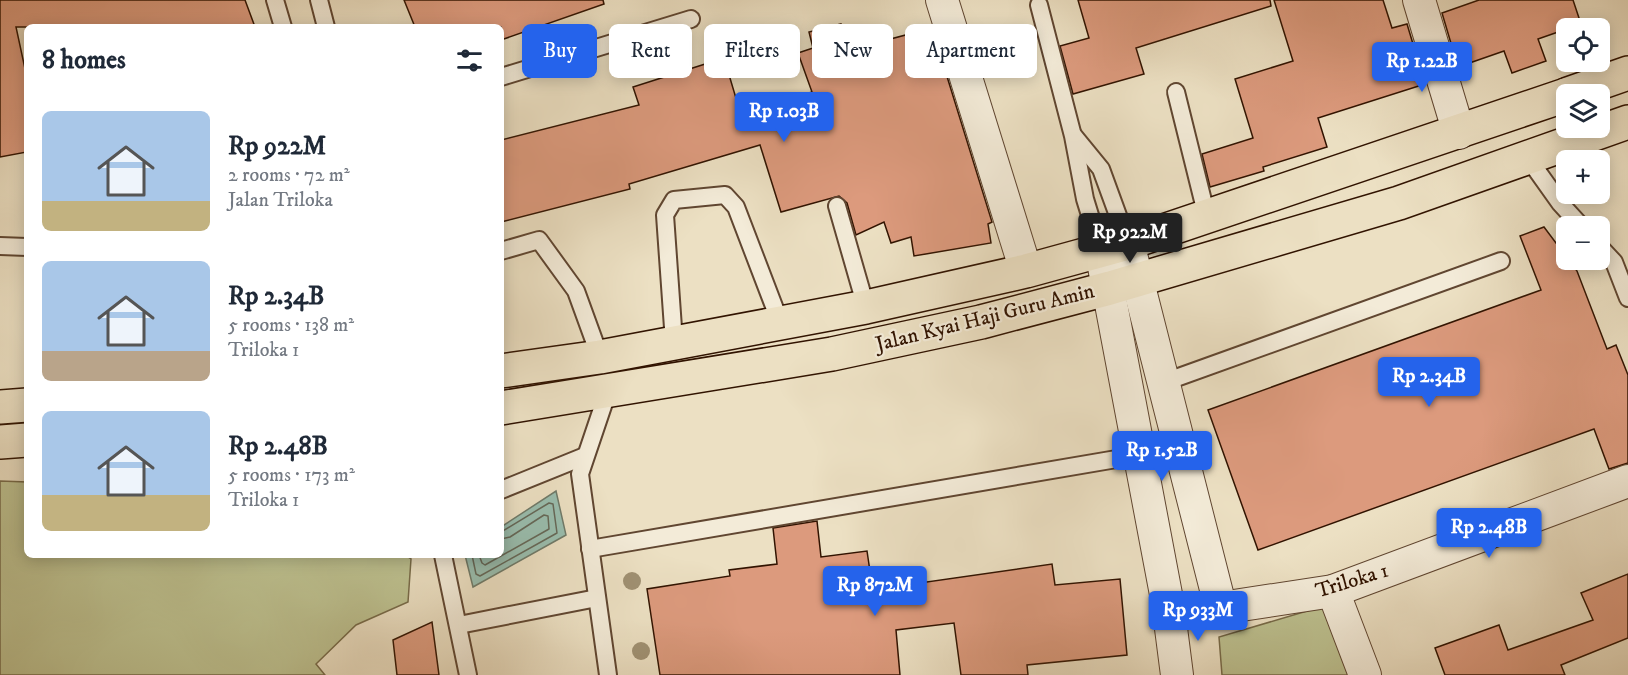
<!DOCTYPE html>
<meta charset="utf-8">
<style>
body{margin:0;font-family:"IM FELL DW Pica",serif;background:#f6f6f7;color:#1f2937;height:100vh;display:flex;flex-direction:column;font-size:22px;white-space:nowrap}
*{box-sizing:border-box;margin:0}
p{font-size:20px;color:#747a83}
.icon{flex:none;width:33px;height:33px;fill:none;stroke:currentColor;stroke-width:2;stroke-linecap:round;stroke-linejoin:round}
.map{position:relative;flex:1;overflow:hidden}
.side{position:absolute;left:24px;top:24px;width:480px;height:534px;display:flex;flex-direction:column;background:#fff;border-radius:9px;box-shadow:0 3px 15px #0003}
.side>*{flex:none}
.hud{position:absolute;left:522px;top:24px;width:570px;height:54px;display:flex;gap:12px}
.buttons{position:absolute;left:1556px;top:18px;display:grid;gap:12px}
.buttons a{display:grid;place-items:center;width:54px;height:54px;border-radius:9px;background:#fff;box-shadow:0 3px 15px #0003;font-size:30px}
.price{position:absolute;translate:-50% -51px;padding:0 14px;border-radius:6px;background:#2563eb;color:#fff;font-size:20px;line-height:39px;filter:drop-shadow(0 2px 3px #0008)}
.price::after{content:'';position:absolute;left:50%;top:36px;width:18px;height:14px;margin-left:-9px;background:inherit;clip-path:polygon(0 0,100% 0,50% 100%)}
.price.active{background:#222;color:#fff}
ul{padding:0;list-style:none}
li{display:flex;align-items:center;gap:18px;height:150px;padding:0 18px}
li span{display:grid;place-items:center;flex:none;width:168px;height:120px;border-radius:9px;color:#555}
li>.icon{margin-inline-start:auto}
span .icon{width:72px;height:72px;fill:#fffc;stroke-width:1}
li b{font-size:26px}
h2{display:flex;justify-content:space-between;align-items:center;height:72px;padding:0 18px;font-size:26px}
.chip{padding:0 21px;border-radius:9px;background:#fff;box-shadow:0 3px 15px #0003;font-size:21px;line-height:54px}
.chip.active{background:#2563eb;color:#fff}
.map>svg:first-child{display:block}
</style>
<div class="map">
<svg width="1628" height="675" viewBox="0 0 1628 675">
<rect width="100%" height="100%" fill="#ece0c3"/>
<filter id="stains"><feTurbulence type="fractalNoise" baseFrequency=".00333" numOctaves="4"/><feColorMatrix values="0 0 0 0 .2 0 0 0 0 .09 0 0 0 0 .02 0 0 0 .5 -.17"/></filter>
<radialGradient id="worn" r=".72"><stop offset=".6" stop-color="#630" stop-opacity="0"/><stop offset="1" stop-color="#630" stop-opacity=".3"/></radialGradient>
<!-- green -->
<g fill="#bdc190" stroke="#776a48" stroke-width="1.5">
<path d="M 0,481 L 27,482 L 27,555 L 405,555 L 411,559 L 408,602 L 356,625 L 316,664 L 325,675 L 0,675 Z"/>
<path d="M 1324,606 L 1357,675 L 1222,675 L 1219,637 Z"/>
</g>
<!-- water -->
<path fill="#99beaf" stroke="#6f7a69" stroke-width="1.5" d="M 556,491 L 566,535 L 473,587 L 465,555 L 501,555 L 501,527 Z"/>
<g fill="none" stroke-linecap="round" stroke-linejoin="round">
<!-- shore -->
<g stroke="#656858" stroke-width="1.5">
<path d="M 472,555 L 476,574 L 480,576 L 557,533 L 553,504 L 549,503 L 501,532"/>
<path d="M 479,555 L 482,563 L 485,565 L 549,529 L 548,516 L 544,515 L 510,537 L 501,539"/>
</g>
</g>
<!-- building -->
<g fill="#dc9a7d" stroke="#311300" stroke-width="1.5">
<path d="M 0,0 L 245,0 L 255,27 L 16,27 L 27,78 L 27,152 L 0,157 Z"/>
<path d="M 404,0 L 603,0 L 604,4 L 501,40 L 501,27 L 415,27 Z"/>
<path d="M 1078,0 L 1270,0 L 1271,6 L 1136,48 L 1144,74 L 1073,94 L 1060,46 L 1089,38 Z"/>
<path d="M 1274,0 L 1383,0 L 1392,28 L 1407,24 L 1425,84 L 1318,118 L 1327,147 L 1263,167 L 1264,171 L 1210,187 L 1202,154 L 1253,138 L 1235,79 L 1293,61 Z"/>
<path d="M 1479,0 L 1573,0 L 1581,24 L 1538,39 L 1546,61 L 1512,73 L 1504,51 L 1458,67 L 1442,13 Z"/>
<path d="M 841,24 L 849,50 L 932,28 L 992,222 L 988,224 L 991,243 L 914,256 L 911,237 L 891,243 L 884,222 L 856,235 L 847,203 L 839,196 L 781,212 L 760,145 L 629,184 L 630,189 L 501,222 L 501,140 L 639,105 L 633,87 L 724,58 L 741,115 L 812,92 L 798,53 L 813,48 L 809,32 Z"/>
<path d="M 1544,227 L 1577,271 L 1607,349 L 1616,345 L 1628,375 L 1628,463 L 1609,469 L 1594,429 L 1258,550 L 1208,410 L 1541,290 L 1520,236 Z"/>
<path d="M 817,521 L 821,557 L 867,551 L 871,578 L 891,576 L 892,587 L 1052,564 L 1055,585 L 1120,579 L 1127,655 L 1027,665 L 1028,675 L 961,675 L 954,623 L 896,630 L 900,675 L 660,675 L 647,589 L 730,576 L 729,570 L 777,564 L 773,528 Z"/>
<path d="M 1628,574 L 1628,638 L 1561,665 L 1565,675 L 1445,675 L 1435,648 L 1499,625 L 1508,650 L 1593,620 L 1581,593 Z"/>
<path d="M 432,622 L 439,675 L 397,675 L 393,640 Z"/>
</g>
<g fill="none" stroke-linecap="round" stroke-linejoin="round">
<defs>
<g id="service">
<path d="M 275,0 L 283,27"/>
<path d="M 319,0 L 326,27"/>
<path d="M 1039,5 L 1073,136 L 1085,199 L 1101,251"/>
<path d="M 501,77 L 691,19"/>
<path d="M 1176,92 L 1207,217"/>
<path d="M 1074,136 L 1101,169 L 1128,243"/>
<path d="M 1528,158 L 1560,203 L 1581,226"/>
<path d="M 837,206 L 866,307"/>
<path d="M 0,246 L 27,247"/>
<path d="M 1599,246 L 1614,262 L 1628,298"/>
<path d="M 501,251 L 539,240 L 576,291 L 600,357"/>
<path d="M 674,342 L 665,215 L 674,200 L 725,195 L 736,207 L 780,322"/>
<path d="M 1162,383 L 1501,261"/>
<path d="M 501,490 L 585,456"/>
<path d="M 590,549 L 1140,455"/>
<path d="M 443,555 L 468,675"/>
<path d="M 459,625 L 597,598"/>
<path d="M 608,675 L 580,474 L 608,391"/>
</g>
<g id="minor">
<path d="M 942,0 L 1026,271"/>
<path d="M 1419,0 L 1459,133"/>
<path d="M 1128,243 L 1221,609"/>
<path d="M 1101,251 L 1168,605 L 1177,675"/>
<path d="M 1333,591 L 1365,675"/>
<path d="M 1169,616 L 1333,591 L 1628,481"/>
</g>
<g id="primary">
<path d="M 1568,94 L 1628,73"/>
<path d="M 501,371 L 600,357 L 866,307 L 1026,271 L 1128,243 L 1566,95"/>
<path d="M 0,407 L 27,405"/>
<path d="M 501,408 L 832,354 L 981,322 L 1110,288 L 1399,203 L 1628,122"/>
<path d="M 0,442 L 27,440"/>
</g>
</defs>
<!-- service casing -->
<use href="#service" stroke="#604631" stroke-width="20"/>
<!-- minor casing -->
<use href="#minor" stroke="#604631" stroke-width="34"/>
<!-- primary casing -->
<use href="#primary" stroke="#311300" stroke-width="36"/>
<!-- service -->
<use href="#service" stroke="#f3ebd8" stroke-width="16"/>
<!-- minor -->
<use href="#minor" stroke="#f3ebd8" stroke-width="32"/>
<!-- primary -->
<use href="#primary" stroke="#ece0c3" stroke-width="33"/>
</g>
<!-- trees -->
<g fill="#a09173">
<circle cx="632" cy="581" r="9"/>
<circle cx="641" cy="651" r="9"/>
</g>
<g text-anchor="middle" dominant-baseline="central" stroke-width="4.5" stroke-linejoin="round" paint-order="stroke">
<!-- street labels -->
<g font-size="21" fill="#311300" stroke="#f3ebd8">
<text transform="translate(985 318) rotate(-14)">Jalan Kyai Haji Guru Amin</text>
<text transform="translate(1352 581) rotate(-17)">Triloka 1</text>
</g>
</g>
<rect width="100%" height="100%" filter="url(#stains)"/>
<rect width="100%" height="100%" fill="url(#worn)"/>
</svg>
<div class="buttons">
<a><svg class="icon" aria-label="locate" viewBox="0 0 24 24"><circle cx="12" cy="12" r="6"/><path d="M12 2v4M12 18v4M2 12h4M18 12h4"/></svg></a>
<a><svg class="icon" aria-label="layers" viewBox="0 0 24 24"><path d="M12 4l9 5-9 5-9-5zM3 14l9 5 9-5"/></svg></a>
<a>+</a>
<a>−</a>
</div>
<b class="price" style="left:1422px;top:93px">Rp 1.22B</b>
<b class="price" style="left:784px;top:143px">Rp 1.03B</b>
<b class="price active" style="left:1130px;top:264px">Rp 922M</b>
<b class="price" style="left:1429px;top:408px">Rp 2.34B</b>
<b class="price" style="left:1162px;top:482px">Rp 1.52B</b>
<b class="price" style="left:1489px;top:559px">Rp 2.48B</b>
<b class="price" style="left:875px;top:617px">Rp 872M</b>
<b class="price" style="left:1198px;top:642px">Rp 933M</b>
<div class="hud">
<a class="chip active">Buy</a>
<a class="chip">Rent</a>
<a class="chip">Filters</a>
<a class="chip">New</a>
<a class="chip">Apartment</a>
</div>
<section class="side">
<h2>8 homes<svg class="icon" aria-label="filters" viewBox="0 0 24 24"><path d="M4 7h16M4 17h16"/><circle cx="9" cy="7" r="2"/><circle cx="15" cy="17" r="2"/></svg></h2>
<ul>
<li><span style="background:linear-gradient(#a9c7e8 75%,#c2b280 0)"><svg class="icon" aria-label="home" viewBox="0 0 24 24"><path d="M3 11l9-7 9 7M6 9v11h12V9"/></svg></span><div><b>Rp 922M</b><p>2 rooms · 72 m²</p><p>Jalan Triloka</p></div></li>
<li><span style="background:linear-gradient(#a9c7e8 75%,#b9a48a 0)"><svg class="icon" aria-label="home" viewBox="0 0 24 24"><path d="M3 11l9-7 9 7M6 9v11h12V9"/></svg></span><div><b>Rp 2.34B</b><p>5 rooms · 138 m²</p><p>Triloka 1</p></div></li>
<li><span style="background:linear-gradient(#a9c7e8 70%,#c2b280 0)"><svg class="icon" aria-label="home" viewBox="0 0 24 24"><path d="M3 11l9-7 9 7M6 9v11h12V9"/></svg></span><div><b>Rp 2.48B</b><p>5 rooms · 173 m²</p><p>Triloka 1</p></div></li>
</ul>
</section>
</div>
